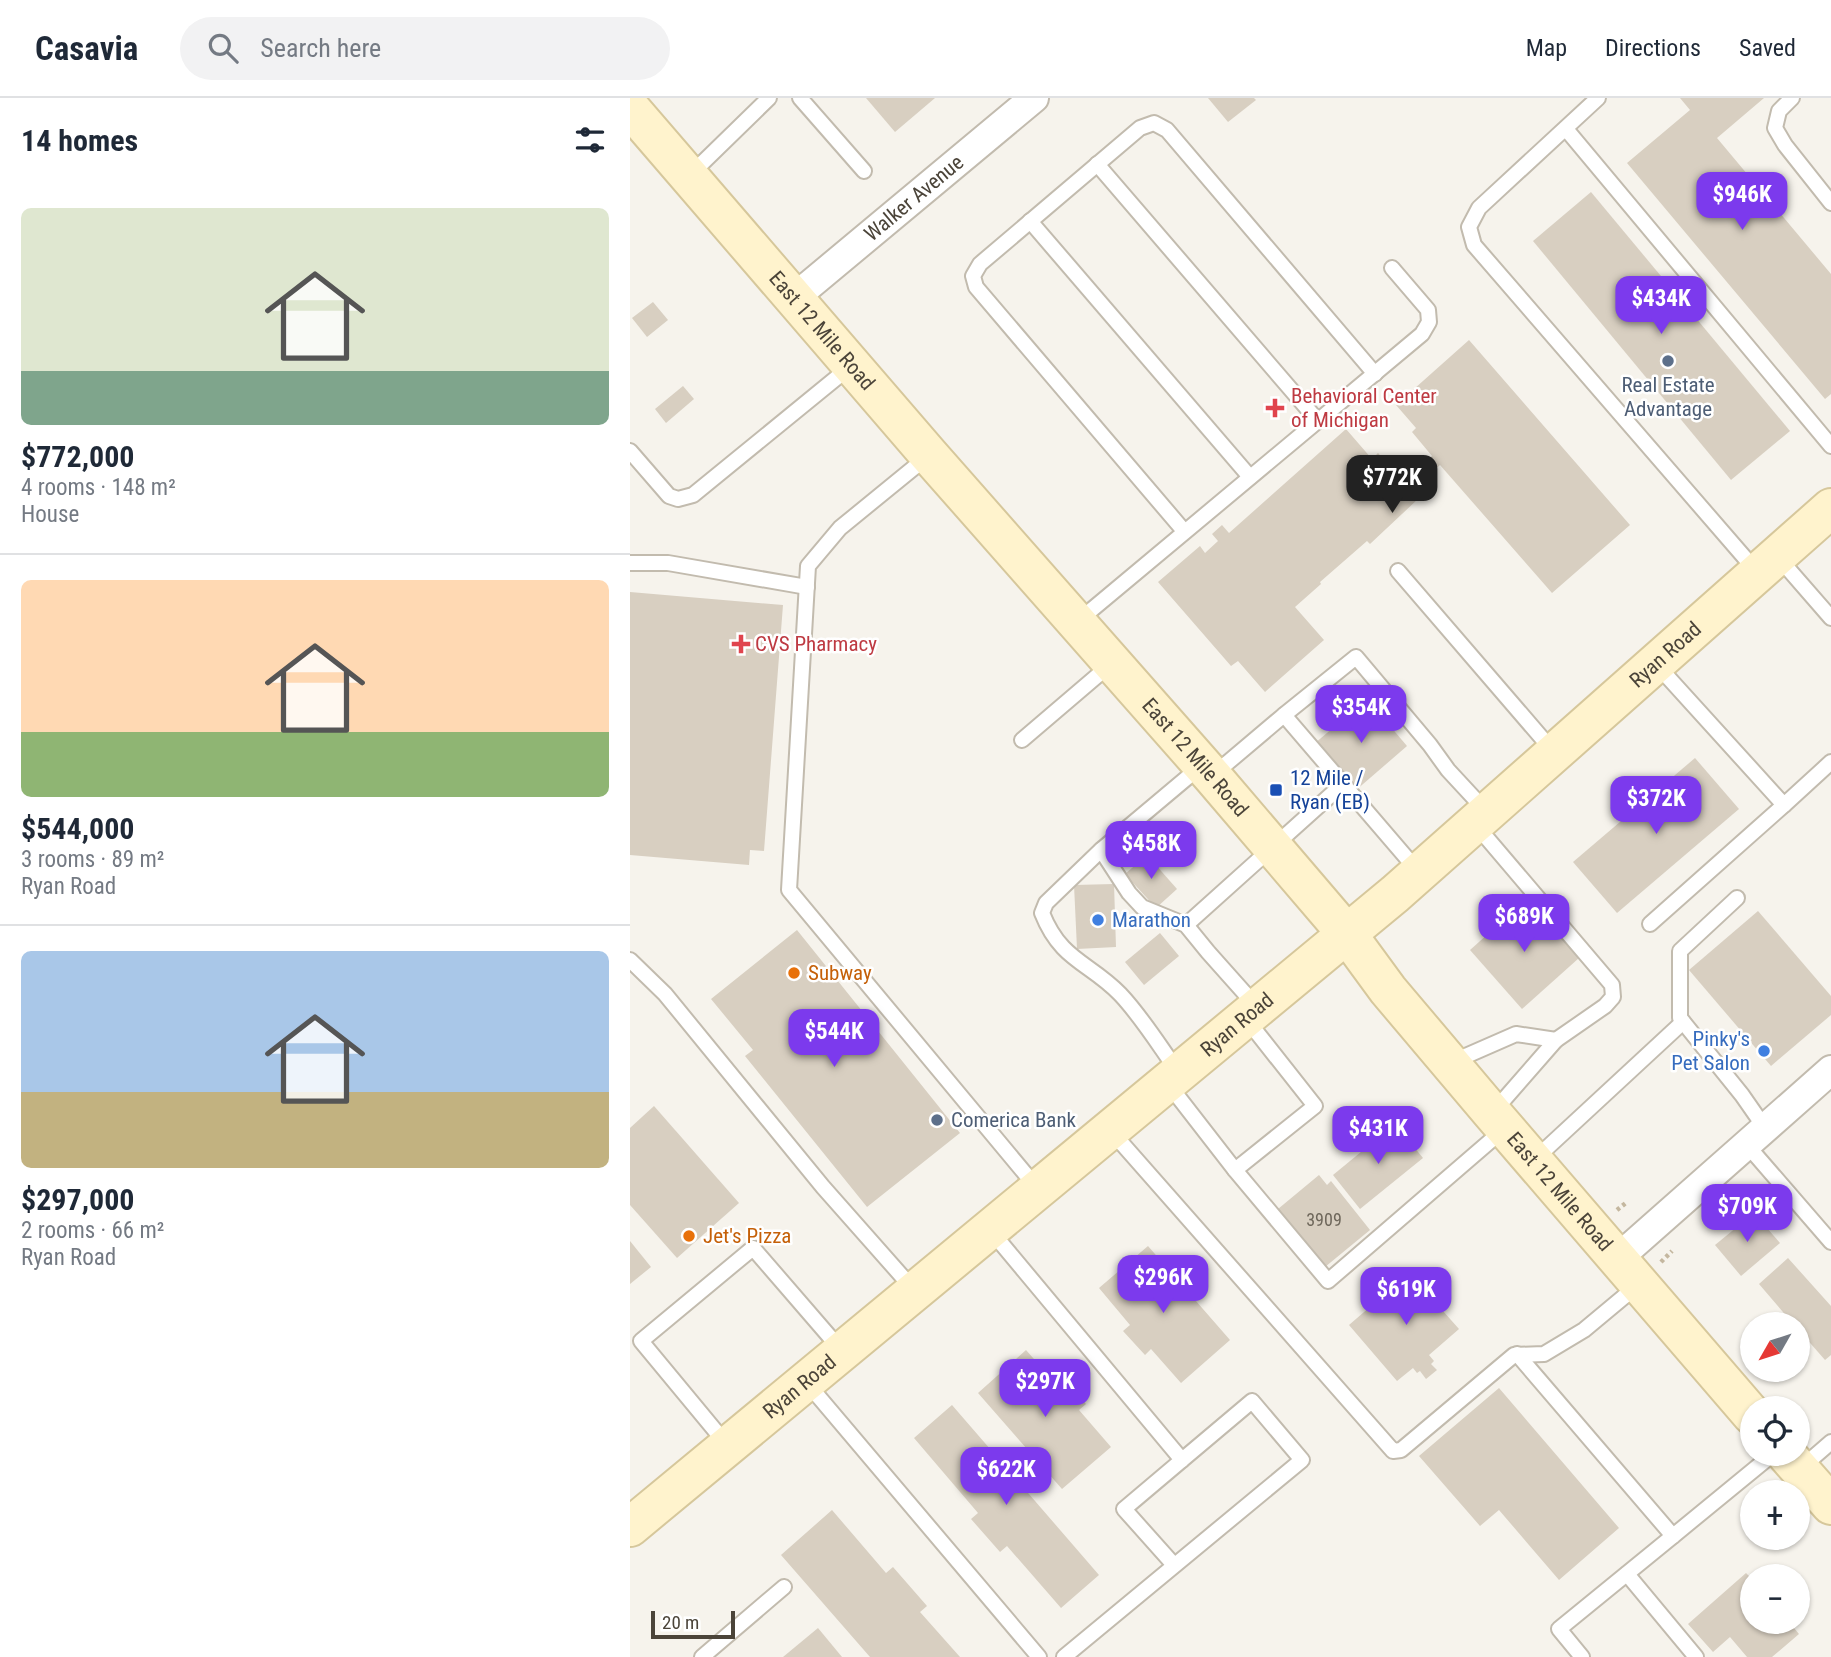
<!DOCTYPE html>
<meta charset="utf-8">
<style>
body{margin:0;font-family:"Roboto Condensed",sans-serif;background:#f2f2f3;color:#1f2937;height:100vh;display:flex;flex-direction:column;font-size:26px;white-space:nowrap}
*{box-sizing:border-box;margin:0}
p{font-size:23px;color:#747a83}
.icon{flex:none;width:38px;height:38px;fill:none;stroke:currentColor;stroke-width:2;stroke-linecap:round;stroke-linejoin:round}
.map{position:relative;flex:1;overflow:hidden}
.sheet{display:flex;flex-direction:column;background:#fff;width:630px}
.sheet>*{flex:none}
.needle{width:46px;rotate:231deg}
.tools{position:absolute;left:1110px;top:1214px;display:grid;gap:14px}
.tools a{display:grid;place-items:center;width:70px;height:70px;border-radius:50%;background:#fff;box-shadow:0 2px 5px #0004;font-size:35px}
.scale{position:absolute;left:21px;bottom:18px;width:84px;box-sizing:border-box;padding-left:7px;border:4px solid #4b4439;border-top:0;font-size:19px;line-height:24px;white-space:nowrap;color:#4b4439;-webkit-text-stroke:5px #fff;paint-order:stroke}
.price{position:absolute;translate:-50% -60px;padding:0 16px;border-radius:14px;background:#7c3aed;color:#fff;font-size:23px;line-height:46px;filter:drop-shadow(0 2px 4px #0008)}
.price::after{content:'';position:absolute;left:50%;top:42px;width:21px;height:16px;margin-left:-10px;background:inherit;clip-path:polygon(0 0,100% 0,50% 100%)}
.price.active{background:#222;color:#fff}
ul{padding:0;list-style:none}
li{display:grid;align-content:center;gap:14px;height:371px;padding:0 21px}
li+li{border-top:2px solid #e0e1e3}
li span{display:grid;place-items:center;height:217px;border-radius:10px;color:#555}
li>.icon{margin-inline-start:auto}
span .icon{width:126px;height:126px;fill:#fffc;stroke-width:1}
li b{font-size:30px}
h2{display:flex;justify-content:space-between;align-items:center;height:84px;padding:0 21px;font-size:30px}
header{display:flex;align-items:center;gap:42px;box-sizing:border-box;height:98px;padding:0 35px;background:#fff;border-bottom:2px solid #e0e1e3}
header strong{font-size:33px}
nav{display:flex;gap:38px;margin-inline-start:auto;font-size:24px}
.search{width:490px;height:63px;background:#f2f2f3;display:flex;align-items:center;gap:18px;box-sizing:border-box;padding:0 24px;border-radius:38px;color:#747a83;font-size:26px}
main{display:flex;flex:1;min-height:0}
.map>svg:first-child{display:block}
</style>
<header>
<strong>Casavia</strong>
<div class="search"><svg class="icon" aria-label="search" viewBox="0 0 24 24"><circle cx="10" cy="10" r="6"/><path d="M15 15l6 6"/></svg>Search here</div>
<nav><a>Map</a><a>Directions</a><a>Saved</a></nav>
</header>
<main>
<section class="sheet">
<h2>14 homes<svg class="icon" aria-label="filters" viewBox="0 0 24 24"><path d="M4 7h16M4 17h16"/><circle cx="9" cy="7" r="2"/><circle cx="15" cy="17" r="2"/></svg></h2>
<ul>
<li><span style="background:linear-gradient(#dfe7d0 75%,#7fa58c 0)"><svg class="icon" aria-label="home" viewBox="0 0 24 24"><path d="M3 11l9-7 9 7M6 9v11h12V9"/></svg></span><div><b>$772,000</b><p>4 rooms · 148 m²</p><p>House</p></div></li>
<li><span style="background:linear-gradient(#ffd9b3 70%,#8fb573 0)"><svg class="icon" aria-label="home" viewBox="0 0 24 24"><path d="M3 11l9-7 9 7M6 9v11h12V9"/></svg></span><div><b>$544,000</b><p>3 rooms · 89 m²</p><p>Ryan Road</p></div></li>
<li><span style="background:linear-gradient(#a9c7e8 65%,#c2b280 0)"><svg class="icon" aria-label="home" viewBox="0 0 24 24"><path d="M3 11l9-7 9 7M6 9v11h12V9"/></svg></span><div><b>$297,000</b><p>2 rooms · 66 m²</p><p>Ryan Road</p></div></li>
</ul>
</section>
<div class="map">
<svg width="1201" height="1559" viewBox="0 0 1201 1559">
<rect width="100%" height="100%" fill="#f6f3ec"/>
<!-- building -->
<g fill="#d8cfc1">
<path d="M 236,0 L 305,0 L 265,34 Z"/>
<path d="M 578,0 L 624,0 L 626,2 L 598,24 Z"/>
<path d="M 1050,0 L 1134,0 L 1087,40 L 1201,176 L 1201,296 L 1195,301 L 997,65 L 1060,12 Z"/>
<path d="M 961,94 L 1160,333 L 1101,382 L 903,143 Z"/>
<path d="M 23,204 L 38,222 L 17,239 L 2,220 Z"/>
<path d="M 839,242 L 1000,427 L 922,495 L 810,367 L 781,393 L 788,401 L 740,446 L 737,443 L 690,484 L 691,486 L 665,509 L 694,542 L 635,594 L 608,563 L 601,568 L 528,484 L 570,448 L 575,455 L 588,443 L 582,436 L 592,427 L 599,435 L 716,331 L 742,361 L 748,355 L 773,383 L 802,358 L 782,334 L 786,330 L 766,307 Z"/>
<path d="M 53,288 L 64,301 L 36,325 L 25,311 Z"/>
<path d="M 0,494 L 153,507 L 134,753 L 120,752 L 119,767 L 0,757 Z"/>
<path d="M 737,601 L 777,648 L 725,693 L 684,646 Z"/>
<path d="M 1065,660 L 1109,711 L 987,815 L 943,764 Z"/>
<path d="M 517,757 L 547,791 L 526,810 L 495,776 Z"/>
<path d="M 484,786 L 486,849 L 447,851 L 444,787 Z"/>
<path d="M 897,801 L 949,860 L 892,911 L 840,852 Z"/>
<path d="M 1128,813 L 1201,898 L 1201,917 L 1141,968 L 1059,872 Z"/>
<path d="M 167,832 L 330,1035 L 237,1109 L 115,958 L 123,952 L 81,901 Z"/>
<path d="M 530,835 L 549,858 L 514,887 L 495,864 Z"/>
<path d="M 24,1008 L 109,1105 L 47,1160 L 0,1107 L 0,1030 Z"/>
<path d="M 765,1026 L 793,1060 L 730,1111 L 703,1077 Z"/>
<path d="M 689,1077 L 697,1087 L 701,1083 L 740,1132 L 695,1169 L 648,1111 Z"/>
<path d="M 1124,1115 L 1150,1145 L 1111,1178 L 1085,1147 Z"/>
<path d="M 0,1143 L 21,1169 L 0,1186 Z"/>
<path d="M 518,1148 L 600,1242 L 551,1285 L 521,1251 L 515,1257 L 493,1233 L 500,1227 L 469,1190 Z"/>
<path d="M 1158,1160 L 1201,1208 L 1201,1257 L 1195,1262 L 1167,1230 L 1167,1227 L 1164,1227 L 1129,1186 Z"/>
<path d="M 785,1170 L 810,1200 L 805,1204 L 829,1231 L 799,1257 L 804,1263 L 801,1266 L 807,1272 L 796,1281 L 790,1273 L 787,1275 L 783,1270 L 767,1283 L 719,1227 Z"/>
<path d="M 396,1252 L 426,1286 L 433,1280 L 456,1306 L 449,1312 L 481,1349 L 432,1391 L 348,1295 Z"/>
<path d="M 869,1290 L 989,1430 L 929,1482 L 869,1412 L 850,1428 L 789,1358 Z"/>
<path d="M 322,1307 L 469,1477 L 431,1510 L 377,1448 L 370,1454 L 341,1421 L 348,1415 L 284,1340 Z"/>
<path d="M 202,1412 L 256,1475 L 263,1469 L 297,1508 L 290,1514 L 330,1559 L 240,1559 L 151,1457 Z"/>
<path d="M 1116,1475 L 1122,1481 L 1122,1524 L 1159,1524 L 1169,1536 L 1142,1559 L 1117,1559 L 1100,1539 L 1083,1554 L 1058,1526 Z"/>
<path d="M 188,1530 L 212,1559 L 153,1559 Z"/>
</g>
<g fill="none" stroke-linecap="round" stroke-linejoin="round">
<defs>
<g id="service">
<path d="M 170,0 L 234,73"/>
<path d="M 968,0 L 849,110 L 839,129 L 844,147 L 1128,475"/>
<path d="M 1162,0 L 1149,13 L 1145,30 L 1155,47 L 1201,105"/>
<path d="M 936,31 L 1201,348"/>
<path d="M 467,66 L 688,323"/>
<path d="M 60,77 L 139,0"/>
<path d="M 400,123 L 620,379"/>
<path d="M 0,353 L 39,398 L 48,401 L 63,397 L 221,268"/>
<path d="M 297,359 L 210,430 L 178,468 L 159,792 L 408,1091"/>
<path d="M 554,433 L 346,189 L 343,178 L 350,166 L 510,30 L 524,25 L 537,32 L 745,276"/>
<path d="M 1147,458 L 1201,520"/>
<path d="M 0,465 L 38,465 L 177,489"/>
<path d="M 768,473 L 923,653"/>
<path d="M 447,524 L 792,236 L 799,224 L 798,212 L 762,170"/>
<path d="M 1026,566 L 1154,707 L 1201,664"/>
<path d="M 392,642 L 481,566"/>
<path d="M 583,677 L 654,617"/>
<path d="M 845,726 L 982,887 L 983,899 L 975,908 L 926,942 L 864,1013"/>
<path d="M 471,752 L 499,795 L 512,809 L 556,827 L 578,854 L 627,909"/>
<path d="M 787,772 L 654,617 L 726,559 L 800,647 L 818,672 L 856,713"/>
<path d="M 1107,800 L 1050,853 L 1050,920 L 1112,997 L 1135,1030"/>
<path d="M 1020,826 L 1154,707"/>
<path d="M 556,827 L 713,686"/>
<path d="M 0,862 L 35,896 L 193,1089 L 285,1193"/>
<path d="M 822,964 L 886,936 L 926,942"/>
<path d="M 549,975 C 530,949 512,919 490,896 C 459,864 431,863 412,815 L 416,805 L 471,752 L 571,668"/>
<path d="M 539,987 L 605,1072 L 698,1183 L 873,1032"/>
<path d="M 481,1033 L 763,1353 L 771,1352 L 884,1257 L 914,1256 L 954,1232 L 1008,1187"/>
<path d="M 1117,1047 L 1201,1144"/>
<path d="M 905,1061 L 1053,924"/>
<path d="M 605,1072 L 685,1008 L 617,922"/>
<path d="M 361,1133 L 552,1362 L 622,1303 L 672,1362 L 434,1559"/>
<path d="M 887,1256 L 1043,1438 L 1143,1356"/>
<path d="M 177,1285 L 409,1559"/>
<path d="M 98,1348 L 11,1243 L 123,1150 L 212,1253"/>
<path d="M 1171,1370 L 1201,1344"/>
<path d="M 544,1467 L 494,1411 L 552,1362"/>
<path d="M 997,1476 L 1066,1559"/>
<path d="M 72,1559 L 154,1489"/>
<path d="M 952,1559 L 929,1531 L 1043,1438"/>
</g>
<g id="minor">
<path id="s1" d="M 164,200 L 404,0"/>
<path d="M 987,1161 L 1201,972"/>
</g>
<g id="secondary">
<path id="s2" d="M 0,10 L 299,357 L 582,678 L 717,836 L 758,892 L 862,1015 L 1122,1317"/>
<path d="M 1156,1356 L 1201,1407"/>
<path id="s3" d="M 0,1429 L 765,796 L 1201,410"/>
</g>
</defs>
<!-- service casing -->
<use href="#service" stroke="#c2bbae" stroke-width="18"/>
<!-- minor casing -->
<use href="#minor" stroke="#c2bbae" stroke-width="32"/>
<!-- secondary casing -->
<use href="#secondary" stroke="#d6c79b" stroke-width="42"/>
<!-- path -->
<g stroke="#c4b79f" stroke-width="4.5" stroke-dasharray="3.5 3.5" stroke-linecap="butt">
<path d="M 987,1112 L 997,1104"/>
<path d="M 1031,1164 L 1042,1153"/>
</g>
<!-- service -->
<use href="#service" stroke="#fff" stroke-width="14"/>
<!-- minor -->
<use href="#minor" stroke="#fff" stroke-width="28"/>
<!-- secondary -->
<use href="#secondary" stroke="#fff3cd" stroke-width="38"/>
</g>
<!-- markers -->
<g fill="#5c6f8a" stroke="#fff" stroke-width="2.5">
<circle cx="1038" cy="263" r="7"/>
<circle cx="307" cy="1022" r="7"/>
</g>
<g fill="#e0444e" stroke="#fff" stroke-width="2.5">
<path d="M641.5 299.5h7v7h7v7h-7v7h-7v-7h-7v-7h7z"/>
<path d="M107.5 535.5h7v7h7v7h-7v7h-7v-7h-7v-7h7z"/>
</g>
<rect fill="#1a4fb4" stroke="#fff" stroke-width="2.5" x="639" y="685" width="14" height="14" rx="3.5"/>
<g fill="#3f7fe0" stroke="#fff" stroke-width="2.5">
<circle cx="468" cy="822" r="7"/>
<circle cx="1134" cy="953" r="7"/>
</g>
<g fill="#e8710a" stroke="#fff" stroke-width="2.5">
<circle cx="164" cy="875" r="7"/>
<circle cx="59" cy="1138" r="7"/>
</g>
<g text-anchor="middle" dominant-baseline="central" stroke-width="5" stroke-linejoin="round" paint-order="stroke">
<!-- number labels -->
<g font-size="18" fill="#6e675b">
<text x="694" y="1121">3909</text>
</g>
<!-- street labels -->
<g font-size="21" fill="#4b4439" stroke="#fff">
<text stroke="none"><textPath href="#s1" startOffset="156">Walker Avenue</textPath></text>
<text stroke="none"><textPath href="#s2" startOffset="294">East 12 Mile Road</textPath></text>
<text stroke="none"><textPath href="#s3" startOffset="1354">Ryan Road</textPath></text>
<text stroke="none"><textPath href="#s2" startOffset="861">East 12 Mile Road</textPath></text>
<text stroke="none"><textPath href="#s3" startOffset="788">Ryan Road</textPath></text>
<text stroke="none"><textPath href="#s2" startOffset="1428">East 12 Mile Road</textPath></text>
<text stroke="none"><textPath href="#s3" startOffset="220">Ryan Road</textPath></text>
</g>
<!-- service labels -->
<g font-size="21" fill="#4e5e75" stroke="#fff">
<text x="1038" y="287">Real Estate<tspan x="1038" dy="24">Advantage</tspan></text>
<text x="321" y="1022" text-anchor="start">Comerica Bank</text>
</g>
<!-- health labels -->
<g font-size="21" fill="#be3a42" stroke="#fff" text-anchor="start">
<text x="661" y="298">Behavioral Center<tspan x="661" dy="24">of Michigan</tspan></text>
<text x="125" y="546">CVS Pharmacy</text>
</g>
<!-- transit labels -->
<g font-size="21" fill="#164399" stroke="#fff" text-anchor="start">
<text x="660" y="680">12 Mile /<tspan x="660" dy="24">Ryan (EB)</tspan></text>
</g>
<!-- shop labels -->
<g font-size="21" fill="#366cbe" stroke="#fff" text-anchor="start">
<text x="482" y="822">Marathon</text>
<text x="1120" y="941" text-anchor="end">Pinky's<tspan x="1120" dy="24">Pet Salon</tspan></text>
</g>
<!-- food labels -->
<g font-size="21" fill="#c56008" stroke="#fff" text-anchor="start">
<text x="178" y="875">Subway</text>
<text x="73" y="1138">Jet's Pizza</text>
</g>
</g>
</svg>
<div class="tools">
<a><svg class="needle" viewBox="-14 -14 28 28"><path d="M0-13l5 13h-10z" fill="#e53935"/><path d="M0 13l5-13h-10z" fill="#747a83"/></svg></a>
<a><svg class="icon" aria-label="locate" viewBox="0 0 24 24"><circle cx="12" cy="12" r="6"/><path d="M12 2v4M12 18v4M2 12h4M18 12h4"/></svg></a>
<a>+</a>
<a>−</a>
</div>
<div class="scale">20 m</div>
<b class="price" style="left:1112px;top:134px">$946K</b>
<b class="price" style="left:1031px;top:238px">$434K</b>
<b class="price active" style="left:762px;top:417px">$772K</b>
<b class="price" style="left:731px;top:647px">$354K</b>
<b class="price" style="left:1026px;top:738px">$372K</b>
<b class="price" style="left:521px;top:783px">$458K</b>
<b class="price" style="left:894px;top:856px">$689K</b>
<b class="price" style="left:204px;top:971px">$544K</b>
<b class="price" style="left:748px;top:1068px">$431K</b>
<b class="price" style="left:1117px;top:1146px">$709K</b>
<b class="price" style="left:533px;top:1217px">$296K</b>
<b class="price" style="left:776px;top:1229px">$619K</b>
<b class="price" style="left:415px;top:1321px">$297K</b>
<b class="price" style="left:376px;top:1409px">$622K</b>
</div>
</main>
